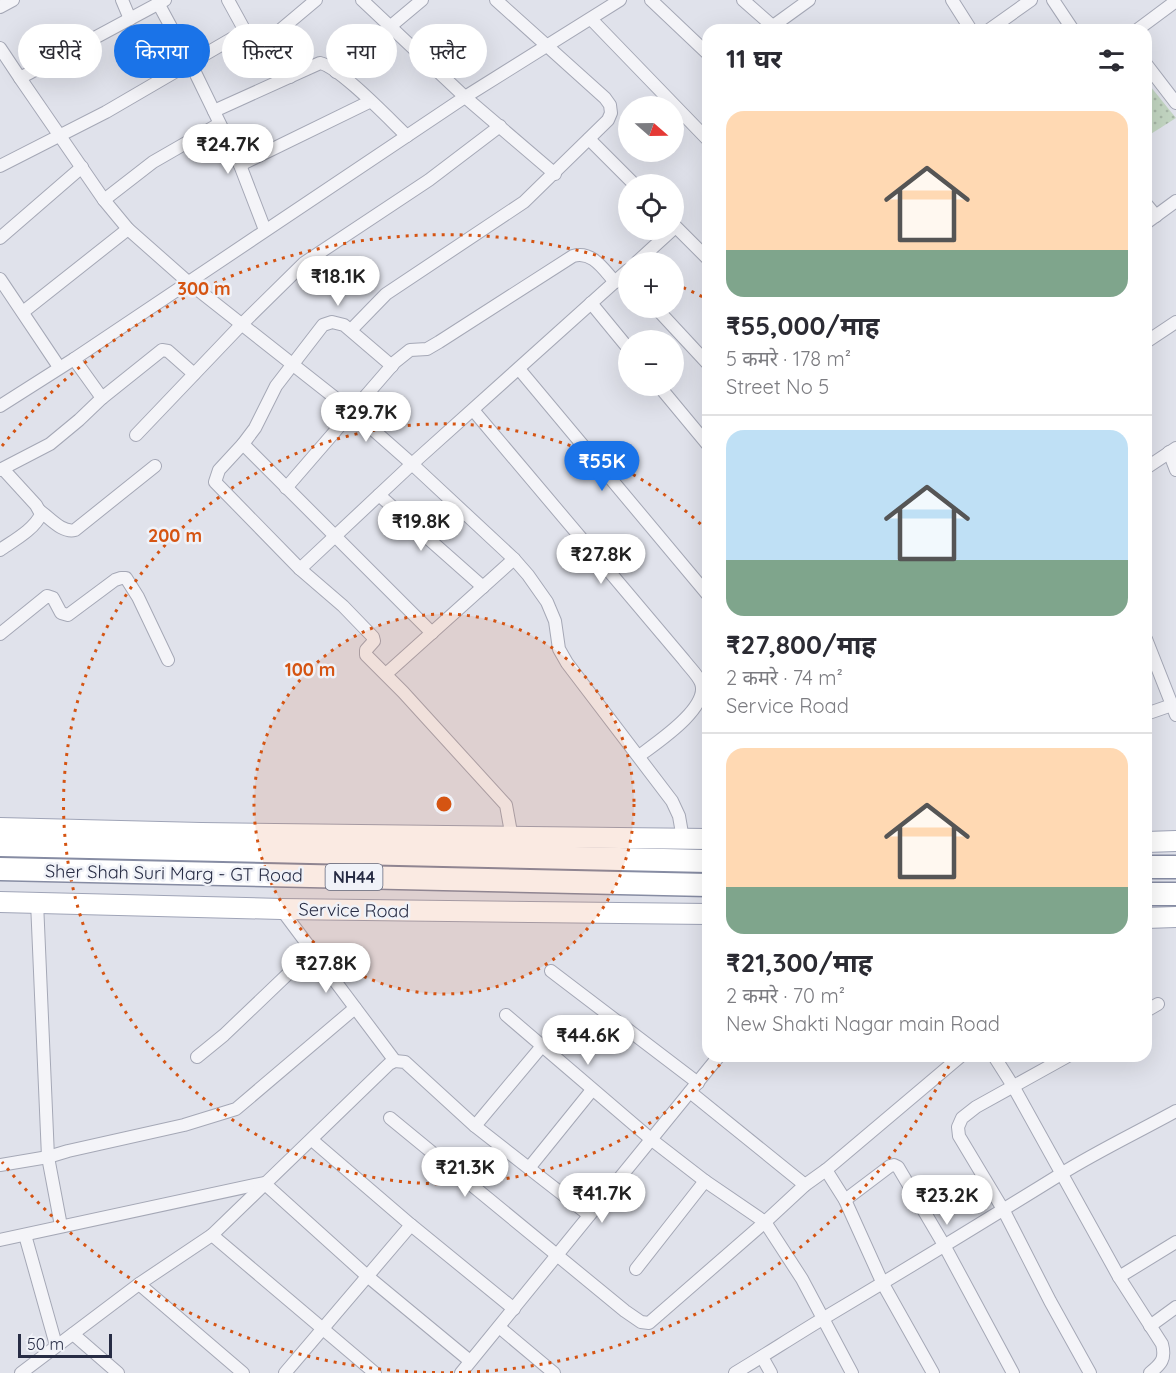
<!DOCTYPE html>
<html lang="hi">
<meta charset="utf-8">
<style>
body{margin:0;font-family:Quicksand,"Noto Sans Devanagari",sans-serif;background:#f7f7f7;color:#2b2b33;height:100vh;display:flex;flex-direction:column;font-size:22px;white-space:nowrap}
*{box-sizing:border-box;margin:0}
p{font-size:20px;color:#7c7c81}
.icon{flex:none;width:33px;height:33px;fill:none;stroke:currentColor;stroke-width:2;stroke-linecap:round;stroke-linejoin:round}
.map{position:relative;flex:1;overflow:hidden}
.panel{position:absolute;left:702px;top:24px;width:450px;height:1038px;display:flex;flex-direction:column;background:#fff;border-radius:18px;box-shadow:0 6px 24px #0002}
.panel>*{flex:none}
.top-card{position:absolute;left:18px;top:24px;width:570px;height:54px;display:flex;gap:12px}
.needle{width:39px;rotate:110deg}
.tools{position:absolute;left:618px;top:96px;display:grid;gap:12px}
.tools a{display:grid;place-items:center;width:66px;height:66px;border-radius:50%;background:#fff;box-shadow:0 6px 24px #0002;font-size:30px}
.scale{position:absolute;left:18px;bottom:15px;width:94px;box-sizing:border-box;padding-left:6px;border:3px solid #272c44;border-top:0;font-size:16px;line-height:21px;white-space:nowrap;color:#272c44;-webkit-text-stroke:4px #f0f2f8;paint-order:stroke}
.price{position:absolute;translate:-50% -51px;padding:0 14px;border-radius:21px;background:#fff;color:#222;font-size:20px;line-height:39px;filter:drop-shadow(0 2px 3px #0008)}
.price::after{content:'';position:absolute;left:50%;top:36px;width:18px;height:14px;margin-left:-9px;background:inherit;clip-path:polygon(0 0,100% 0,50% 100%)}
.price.on{background:#1a73e8;color:#fff}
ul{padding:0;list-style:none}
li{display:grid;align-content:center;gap:12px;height:318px;padding:0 24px}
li+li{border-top:2px solid #e1e1e2}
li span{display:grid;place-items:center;height:186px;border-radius:18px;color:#555}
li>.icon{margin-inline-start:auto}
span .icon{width:108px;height:108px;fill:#fffc;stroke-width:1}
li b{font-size:26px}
h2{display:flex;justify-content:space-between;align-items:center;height:72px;padding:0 24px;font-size:26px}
.tag{padding:0 21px;border-radius:27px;background:#fff;box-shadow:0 6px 24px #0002;font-size:21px;line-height:54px}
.tag.on{background:#1a73e8;color:#fff}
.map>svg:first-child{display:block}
</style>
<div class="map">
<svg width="1176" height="1373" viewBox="0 0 1176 1373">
<defs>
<pattern id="park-dots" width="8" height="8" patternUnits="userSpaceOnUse" patternTransform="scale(1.5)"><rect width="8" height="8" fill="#c2d5c1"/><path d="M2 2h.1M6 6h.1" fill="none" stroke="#a7b7a7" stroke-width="1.8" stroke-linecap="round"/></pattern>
</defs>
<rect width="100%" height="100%" fill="#e0e2eb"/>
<!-- park -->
<path fill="url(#park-dots)" d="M 1146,81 L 1176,118 L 1146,137 Z"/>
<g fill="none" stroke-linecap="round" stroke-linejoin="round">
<defs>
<g id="street">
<path d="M 122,0 L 130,19"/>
<path d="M 228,0 L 245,31 L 290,77"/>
<path d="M 362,0 L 465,97 L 555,174"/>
<path d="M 651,0 L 708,54"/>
<path d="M 743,0 L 777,30"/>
<path d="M 952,0 L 971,30"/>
<path d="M 1053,0 L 1073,30"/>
<path d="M 158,3 L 190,62 L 240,165 L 265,230"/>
<path d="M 0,7 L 13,0"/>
<path d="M 591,19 L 708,140"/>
<path d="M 773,26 L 809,0"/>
<path d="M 989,30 L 1031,0"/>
<path d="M 1137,30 L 1176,1"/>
<path d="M 260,47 L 316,0"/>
<path d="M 0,48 L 20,78 L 165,0"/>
<path d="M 1146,64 L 1176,103"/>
<path d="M 336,72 L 422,0"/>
<path d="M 20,78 L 104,200 L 128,229 L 188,282 L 353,412 L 412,464 L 514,559 L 528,575 L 547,602 L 555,621 L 559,649 L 567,663 L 672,801 L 679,816 L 683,839"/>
<path d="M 214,111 L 320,63 C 340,67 390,120 407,136"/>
<path d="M 589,139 L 634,184"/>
<path d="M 240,165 L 369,102"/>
<path d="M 0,166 L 106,112 L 245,31"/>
<path d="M 104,200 L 153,162 L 219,124"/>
<path d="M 1146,204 L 1156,216"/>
<path d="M 1146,223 L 1176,201"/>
<path d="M 674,225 L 708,259"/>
<path d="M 0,238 L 82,167"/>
<path d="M 637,262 L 672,230"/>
<path d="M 0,279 L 59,367"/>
<path d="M 591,303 L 628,348"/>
<path d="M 656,308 L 708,364"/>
<path d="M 23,312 L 128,229"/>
<path d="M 351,330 L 386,294 L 524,202 L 608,120 L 611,113 L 610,105 L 605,98 L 496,0"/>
<path d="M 1146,342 L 1176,322"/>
<path d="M 74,359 L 102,398 L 162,350 L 168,351 L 194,374"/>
<path d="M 392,366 L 344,325 L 332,322 L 323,325 L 276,386 L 255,428 L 243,444 L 219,470 L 215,482 L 300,569 L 343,606 L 373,637 L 374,641 L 366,650 L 366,655 L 403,692 L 506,805 L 512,838"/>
<path d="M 519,369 L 708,595"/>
<path d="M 659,386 L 708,445"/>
<path d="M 0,406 L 74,359 L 465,97 L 620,0"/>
<path d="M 473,410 L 684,660 C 689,667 698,675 701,683 C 710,708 656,743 639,756"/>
<path d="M 136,435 L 241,325 L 304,263 L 429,180 L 500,126"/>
<path d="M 243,444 L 432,633"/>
<path d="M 1169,452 L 1176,470"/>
<path d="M 1146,468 L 1176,448"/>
<path d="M 0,470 L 50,444 L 79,420 L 102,398"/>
<path d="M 286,488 L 395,362 L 410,350 L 427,349 L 439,342 L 573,256 C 592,250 604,270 615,282"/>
<path d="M 379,495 L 483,587"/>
<path d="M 40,511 C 50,518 62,533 75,530 L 155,466"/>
<path d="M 0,550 C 13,541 35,529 41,514 L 36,505 L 3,469"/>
<path d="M 300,569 L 412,464 L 628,270"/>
<path d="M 0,634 L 47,596 L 53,598 L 61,613 L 68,615 L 115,580 L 121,578 L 126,578 L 138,597 L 168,660"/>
<path d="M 1146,639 L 1176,715"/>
<path d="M 386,674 L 514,559"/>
<path d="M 1146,714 L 1172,705"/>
<path d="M 37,902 L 48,1157 L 61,1226"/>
<path d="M 281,909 L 395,1061"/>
<path d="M 551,971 L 698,1083"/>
<path d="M 1146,1011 L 1158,1004"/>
<path d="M 506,1015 L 652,1140 L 705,1181 L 765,1222 L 802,1279 L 852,1373"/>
<path d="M 994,1056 L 1013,1086 L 1119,1277 L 1162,1344 C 1166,1359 1161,1364 1150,1373"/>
<path d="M 1068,1056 L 976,1107 L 962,1118 L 958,1127 L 959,1136 L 1004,1211 L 1050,1301 L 1090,1373"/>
<path d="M 197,1057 L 224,1035 L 313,950"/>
<path d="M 690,1092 L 805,1185"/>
<path d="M 390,1118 L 625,1311 L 641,1322 L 649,1323 L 765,1222 L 805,1185 L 826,1170 L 961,1056"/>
<path d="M 475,1126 L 542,1046"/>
<path d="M 312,1140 L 411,1225 L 514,1309"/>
<path d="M 0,1165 L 48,1157 L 68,1151 L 184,1125 L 236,1109 L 355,1008"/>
<path d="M 529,1168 L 592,1090"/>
<path d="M 826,1170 L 845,1200 L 883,1284 L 933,1373"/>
<path d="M 845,1200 L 890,1166 L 894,1165 L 898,1167 L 944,1245 L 1013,1373"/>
<path d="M 25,1235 L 56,1345"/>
<path d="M 212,1235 L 375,1373"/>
<path d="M 0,1240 L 264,1183 L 366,1275 L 470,1361"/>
<path d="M 636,1269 L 705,1181"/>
<path d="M 1119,1277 L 1176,1242"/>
<path d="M 139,1284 L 243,1373"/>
<path d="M 1150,1326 L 1176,1307"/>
<path d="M 499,1327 L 554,1373"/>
<path d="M 73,1334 L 118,1373"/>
<path d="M 762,1357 L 771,1373"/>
<path d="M 21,1373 L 139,1284 L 212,1235 L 389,1064 L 395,1061 L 405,1062 L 475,1126 L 589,1215"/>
<path d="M 285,1373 L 411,1225"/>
<path d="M 461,1373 L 719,1056"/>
<path d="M 735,1373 C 765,1355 794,1336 824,1318 C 903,1271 982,1223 1061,1174 C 1098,1151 1138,1132 1176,1111"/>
</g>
<g id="primary">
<path d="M 0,828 L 201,833 L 708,839"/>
<path d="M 1146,842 L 1176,841"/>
<path d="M 0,902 L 281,909 L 708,914"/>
<path d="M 1146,918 L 1176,917"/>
</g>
<g id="highway">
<path d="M 0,845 L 708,861"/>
<path d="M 1146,867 L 1176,867"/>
<path d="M 0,869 L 708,885"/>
<path d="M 1146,894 L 1176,894"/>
</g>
</defs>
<!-- street casing -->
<use href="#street" stroke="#a5a8b6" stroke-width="14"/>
<!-- primary casing -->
<use href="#primary" stroke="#9fa4b7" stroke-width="22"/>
<!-- highway casing -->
<use href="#highway" stroke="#868ca3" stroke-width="25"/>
<!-- street -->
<use href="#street" stroke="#f4f4f8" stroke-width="12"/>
<!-- primary -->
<use href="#primary" stroke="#fff" stroke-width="20"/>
<!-- highway -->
<use href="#highway" stroke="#fff" stroke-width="22"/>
</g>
<!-- distance rings -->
<circle cx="444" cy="804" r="190" fill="#d55412" fill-opacity=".12"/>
<g fill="none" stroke="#d55412" stroke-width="3" stroke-dasharray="3 6">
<circle cx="444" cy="804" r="190"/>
<path d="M726 1058A380 380 0 1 1 708 531"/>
<path d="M953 1058A569 569 0 0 1 2 1162M2 446A569 569 0 0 1 625 264M675 284A569 569 0 0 1 707 299"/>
</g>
<g text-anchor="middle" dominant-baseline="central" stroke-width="5" stroke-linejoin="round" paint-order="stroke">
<!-- shield labels -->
<rect fill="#f0f2f8" stroke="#63677a" stroke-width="1.5" x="325.5" y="864" width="57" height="26" rx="4.5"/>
<g font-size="16" font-weight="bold" fill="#272c44">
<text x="354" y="877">NH44</text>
</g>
<!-- street labels -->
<g font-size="18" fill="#272c44" stroke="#f0f2f8">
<text transform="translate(174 873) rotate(1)">Sher Shah Suri Marg - GT Road</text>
<text transform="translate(354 910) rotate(1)">Service Road</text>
</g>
</g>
<circle cx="444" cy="804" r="9" fill="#d55412" stroke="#f0f2f8" stroke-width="3"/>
<g font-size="18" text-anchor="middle" font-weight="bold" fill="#d55412" stroke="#f0f2f8" stroke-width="5" stroke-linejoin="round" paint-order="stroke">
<text x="204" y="295">300 m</text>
<text x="175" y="542">200 m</text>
<text x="310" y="676">100 m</text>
</g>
</svg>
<div class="tools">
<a><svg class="needle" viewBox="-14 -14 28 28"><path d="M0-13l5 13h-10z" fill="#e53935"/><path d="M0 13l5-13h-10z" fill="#7c7c81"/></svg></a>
<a><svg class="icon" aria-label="locate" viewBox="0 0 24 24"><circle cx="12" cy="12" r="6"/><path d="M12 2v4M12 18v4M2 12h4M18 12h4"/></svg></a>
<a>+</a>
<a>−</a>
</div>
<div class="scale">50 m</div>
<b class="price" style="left:228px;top:175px">₹24.7K</b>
<b class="price" style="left:338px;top:307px">₹18.1K</b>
<b class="price" style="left:366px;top:443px">₹29.7K</b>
<b class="price on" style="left:602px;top:492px">₹55K</b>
<b class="price" style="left:421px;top:552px">₹19.8K</b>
<b class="price" style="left:601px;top:585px">₹27.8K</b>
<b class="price" style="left:326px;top:994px">₹27.8K</b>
<b class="price" style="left:588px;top:1066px">₹44.6K</b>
<b class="price" style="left:465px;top:1198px">₹21.3K</b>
<b class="price" style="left:602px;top:1224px">₹41.7K</b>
<b class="price" style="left:947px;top:1226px">₹23.2K</b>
<div class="top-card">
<a class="tag">खरीदें</a>
<a class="tag on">किराया</a>
<a class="tag">फ़िल्टर</a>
<a class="tag">नया</a>
<a class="tag">फ़्लैट</a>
</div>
<section class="panel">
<h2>11 घर<svg class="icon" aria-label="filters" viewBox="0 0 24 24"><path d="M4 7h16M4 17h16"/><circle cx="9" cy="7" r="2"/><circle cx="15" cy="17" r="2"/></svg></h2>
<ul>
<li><span style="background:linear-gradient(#ffd9b3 75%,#7fa58c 0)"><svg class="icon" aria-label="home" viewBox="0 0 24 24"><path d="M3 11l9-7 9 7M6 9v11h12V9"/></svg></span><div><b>₹55,000/माह</b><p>5 कमरे · 178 m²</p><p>Street No 5</p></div></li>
<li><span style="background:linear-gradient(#bfe0f5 70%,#7fa58c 0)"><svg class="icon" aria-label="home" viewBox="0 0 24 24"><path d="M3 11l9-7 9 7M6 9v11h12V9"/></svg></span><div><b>₹27,800/माह</b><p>2 कमरे · 74 m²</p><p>Service Road</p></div></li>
<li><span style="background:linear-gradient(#ffd9b3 75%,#7fa58c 0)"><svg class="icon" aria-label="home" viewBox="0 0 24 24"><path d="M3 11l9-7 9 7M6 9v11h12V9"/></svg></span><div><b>₹21,300/माह</b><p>2 कमरे · 70 m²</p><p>New Shakti Nagar main Road</p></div></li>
</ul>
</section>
</div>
